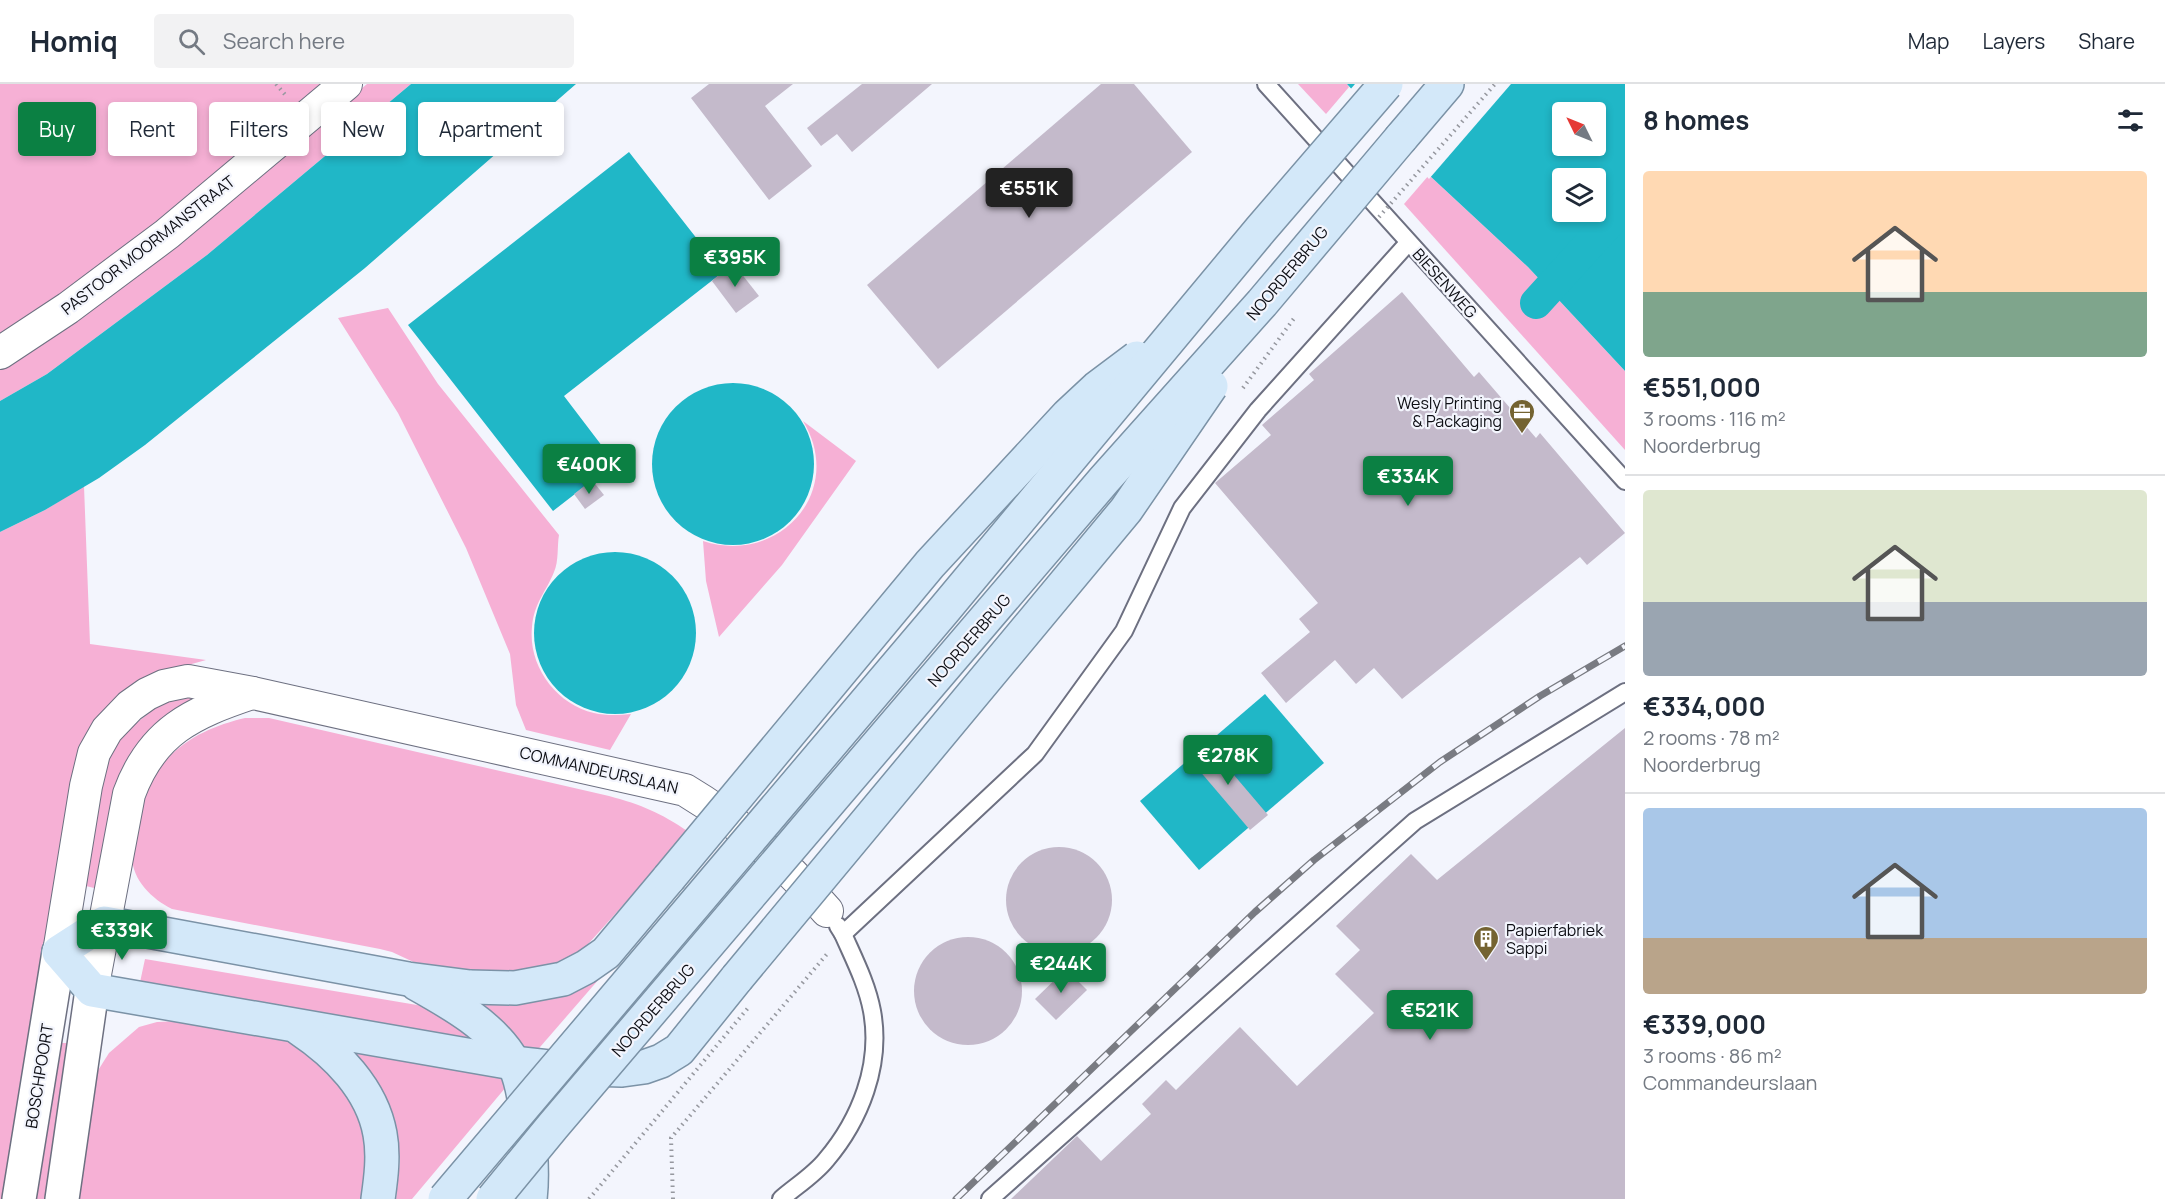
<!DOCTYPE html>
<meta charset="utf-8">
<style>
body{margin:0;font-family:Manrope,sans-serif;background:#f2f2f3;color:#1f2937;height:100vh;display:flex;flex-direction:column;font-size:22px;white-space:nowrap}
*{box-sizing:border-box;margin:0}
p{font-size:20px;color:#747a83}
.icon{flex:none;width:33px;height:33px;fill:none;stroke:currentColor;stroke-width:2;stroke-linecap:round;stroke-linejoin:round}
.map{position:relative;flex:1;overflow:hidden}
.drawer{display:flex;flex-direction:column;background:#fff;width:540px}
.drawer>*{flex:none}
.banner{position:absolute;left:18px;top:18px;width:570px;height:54px;display:flex;gap:12px}
.needle{width:39px;rotate:313deg}
.buttons{position:absolute;left:1552px;top:18px;display:grid;gap:12px}
.buttons a{display:grid;place-items:center;width:54px;height:54px;border-radius:6px;background:#fff;box-shadow:0 3px 9px #0003;font-size:30px}
.price{position:absolute;translate:-50% -51px;padding:0 14px;border-radius:6px;background:#0b8043;color:#fff;font-size:20px;line-height:39px;filter:drop-shadow(0 2px 3px #0008)}
.price::after{content:'';position:absolute;left:50%;top:36px;width:18px;height:14px;margin-left:-9px;background:inherit;clip-path:polygon(0 0,100% 0,50% 100%)}
.price.active{background:#222;color:#fff}
ul{padding:0;list-style:none}
li{display:grid;align-content:center;gap:12px;height:318px;padding:0 18px}
li+li{border-top:2px solid #e0e1e3}
li span{display:grid;place-items:center;height:186px;border-radius:6px;color:#555}
li>.icon{margin-inline-start:auto}
span .icon{width:108px;height:108px;fill:#fffc;stroke-width:1}
li b{font-size:26px}
h2{display:flex;justify-content:space-between;align-items:center;height:72px;padding:0 18px;font-size:26px}
.tag{padding:0 21px;border-radius:6px;background:#fff;box-shadow:0 3px 9px #0003;font-size:21px;line-height:54px}
.tag.active{background:#0b8043;color:#fff}
header{display:flex;align-items:center;gap:36px;box-sizing:border-box;height:84px;padding:0 30px;background:#fff;border-bottom:2px solid #e0e1e3}
header strong{font-size:28px}
nav{display:flex;gap:33px;margin-inline-start:auto;font-size:21px}
.search{width:420px;height:54px;background:#f2f2f3;display:flex;align-items:center;gap:15px;box-sizing:border-box;padding:0 21px;border-radius:6px;color:#747a83;font-size:22px}
main{display:flex;flex:1;min-height:0}
.map>svg:first-child{display:block}
</style>
<header>
<strong>Homiq</strong>
<div class="search"><svg class="icon" aria-label="search" viewBox="0 0 24 24"><circle cx="10" cy="10" r="6"/><path d="M15 15l6 6"/></svg>Search here</div>
<nav><a>Map</a><a>Layers</a><a>Share</a></nav>
</header>
<main>
<div class="map">
<svg width="1625" height="1115" viewBox="0 0 1625 1115">
<rect width="100%" height="100%" fill="#f3f5fd"/>
<!-- green -->
<g fill="#f6b0d5">
<path d="M 0,0 L 328,0 L 53,225 L 0,259 Z"/>
<path d="M 367,0 L 411,0 L 207,171 L 47,290 L 0,317 L 0,281 L 257,92 Z"/>
<path d="M 1298,0 L 1347,0 L 1349,3 L 1326,30 Z"/>
<path d="M 1429,91 L 1528,183 L 1625,287 L 1625,366 L 1404,120 Z"/>
<path d="M 388,224 L 438,300 L 559,451 C 557,462 559,477 554,488 C 546,508 534,519 532,543 C 528,582 556,620 594,629 C 607,632 619,631 631,630 L 610,666 L 526,646 L 516,621 L 510,570 L 466,464 L 398,329 L 338,234 Z"/>
<path d="M 803,337 L 856,377 L 782,481 L 719,553 L 706,497 L 703,457 C 779,482 846,407 803,337 Z"/>
<path d="M 84,402 L 90,560 L 206,576 L 156,590 L 79,670 L 3,1115 L 0,1115 L 0,448 L 45,426 Z"/>
<path d="M 210,608 L 181,626 L 98,805 L 82,801 L 105,678 L 118,658 L 134,641 L 154,625 L 172,615 Z"/>
<path d="M 245,634 L 269,634 L 609,712 C 642,721 659,728 689,748 L 580,869 L 559,881 L 531,889 L 435,888 L 392,868 L 380,865 L 172,825 C 152,815 132,796 132,772 C 132,761 137,747 139,736 C 145,710 148,694 168,674 C 189,652 216,641 245,634 Z"/>
<path d="M 145,875 L 423,922 L 434,927 L 481,958 L 139,903 Z"/>
<path d="M 606,887 L 534,970 L 523,970 L 477,917 Z"/>
<path d="M 181,937 L 282,952 L 319,977 L 351,1012 L 367,1052 L 365,1115 L 75,1115 L 97,988 L 109,969 L 139,943 L 157,938 Z"/>
<path d="M 62,959 L 71,959 L 45,1115 L 35,1115 Z"/>
<path d="M 355,966 L 507,989 L 511,997 L 412,1115 L 396,1115 L 400,1077 L 396,1050 L 354,971 Z"/>
</g>
<!-- water -->
<g fill="#20b7c7" fill-rule="evenodd">
<path d="M 411,0 L 576,0 L 365,184 L 145,361 L 99,394 L 45,426 L 0,448 L 0,317 L 47,290 L 207,171 Z"/>
<path d="M 1347,0 L 1625,0 L 1625,287 L 1528,183 L 1429,91 ZM 1563,28 L 1596,28 L 1596,62 L 1563,62 ZM 1563,94 L 1596,94 L 1596,128 L 1563,128 Z"/>
<path d="M 629,68 L 723,188 L 564,312 L 615,379 L 553,427 L 408,241 Z"/>
<circle cx="733" cy="380" r="81"/>
<circle cx="615" cy="549" r="81"/>
<path d="M 1265,610 L 1324,679 L 1199,786 L 1140,717 Z"/>
</g>
<!-- pier -->
<path fill="#f3f5fd" d="M 1355,0 L 1511,0 L 1429,95 L 1349,7 Z"/>
<g fill="none" stroke-linecap="round" stroke-linejoin="round">
<!-- canal -->
<path stroke="#20b7c7" stroke-width="32" d="M 1536,219 L 1625,121"/>
</g>
<!-- building -->
<g fill="#c4bacb">
<path d="M 709,0 L 793,0 L 765,22 L 812,82 L 769,116 L 691,14 Z"/>
<path d="M 862,0 L 932,0 L 852,68 L 837,50 L 821,62 L 807,44 Z"/>
<path d="M 1101,0 L 1134,0 L 1192,68 L 938,285 L 867,201 Z"/>
<path d="M 733,179 L 759,212 L 736,229 L 712,197 Z"/>
<path d="M 1402,208 L 1474,293 L 1479,288 L 1536,354 L 1540,349 L 1625,449 L 1587,481 L 1580,473 L 1402,615 L 1374,584 L 1356,600 L 1335,576 L 1286,619 L 1261,589 L 1310,548 L 1299,535 L 1318,519 L 1215,399 L 1271,351 L 1262,341 L 1314,296 L 1309,290 Z"/>
<path d="M 592,396 L 604,411 L 585,425 L 574,410 Z"/>
<path d="M 1625,644 L 1625,1115 L 1011,1115 L 1077,1052 L 1101,1077 L 1151,1030 L 1142,1020 L 1166,996 L 1176,1006 L 1240,943 L 1297,1002 L 1374,929 L 1335,890 L 1360,866 L 1336,842 L 1411,770 L 1437,796 Z"/>
<path d="M 1205,657 L 1268,731 L 1250,746 L 1187,672 Z"/>
<circle cx="1059" cy="816" r="53"/>
<circle cx="968" cy="907" r="54"/>
<path d="M 1066,885 L 1087,906 L 1056,936 L 1035,915 Z"/>
</g>
<g fill="none" stroke-linecap="round" stroke-linejoin="round">
<defs>
<g id="lane">
<path d="M 1266,0 L 1625,397"/>
<path d="M 843,850 L 1035,670 L 1124,547 L 1182,424 L 1258,326 L 1408,159"/>
<path d="M 781,1115 C 796,1102 814,1091 826,1076 C 860,1036 882,981 872,927 C 867,900 854,875 843,850 L 838,842"/>
<path d="M 990,1115 L 1415,737 L 1625,608"/>
</g>
<g id="street">
<path d="M 0,269 L 68,224 L 167,150 L 346,0"/>
<path d="M 59,868 L 86,702 L 94,669 L 107,646 L 130,622 L 147,610 L 164,602 L 188,597 L 253,609 L 685,706 C 737,737 787,781 827,827"/>
<path d="M 92,906 L 129,710 C 152,647 192,629 252,609"/>
</g>
<g id="secondary">
<path d="M 19,1115 L 59,868"/>
<path d="M 62,1115 L 92,906"/>
</g>
<g id="primary">
<path d="M 1401,54 L 1447,0"/>
<path d="M 669,794 L 606,869 L 586,883 L 563,895 L 515,904 L 470,903 L 408,895 L 104,839 L 59,868 L 92,906 L 513,979 L 558,984 L 622,986 L 644,983 L 661,977 L 679,966 L 737,894"/>
<path d="M 417,900 C 451,919 494,943 513,978 C 523,997 525,1021 528,1041 C 531,1066 533,1090 530,1115"/>
<path d="M 300,945 C 336,969 372,1005 380,1050 C 384,1071 381,1094 378,1115"/>
</g>
</defs>
<!-- lane casing -->
<use href="#lane" stroke="#6d7081" stroke-width="20"/>
<!-- street casing -->
<use href="#street" stroke="#6d7081" stroke-width="34"/>
<!-- secondary casing -->
<use href="#secondary" stroke="#6d7081" stroke-width="36"/>
<!-- primary casing -->
<use href="#primary" stroke="#7b92a6" stroke-width="36"/>
<!-- path -->
<g stroke="#96989f" stroke-width="4" stroke-dasharray="1.5 4.5" stroke-linecap="butt">
<path d="M 276,0 L 287,13"/>
<path d="M 673,1115 L 671,1054 L 827,870"/>
</g>
<!-- lane -->
<use href="#lane" stroke="#fff" stroke-width="16"/>
<!-- street -->
<use href="#street" stroke="#fff" stroke-width="32"/>
<!-- secondary -->
<use href="#secondary" stroke="#fff" stroke-width="33"/>
<!-- primary -->
<use href="#primary" stroke="#d3e8f9" stroke-width="33"/>
<defs>
<path id="rail" d="M 956,1115 L 1255,828 L 1314,776 L 1440,678 L 1540,612 L 1625,562"/>
</defs>
<!-- rail casing -->
<use href="#rail" stroke="#797b82" stroke-width="7"/>
<!-- rail -->
<use href="#rail" stroke="#f3f5fd" stroke-width="4.5" stroke-dasharray="14" stroke-linecap="butt"/>
<defs>
<g id="primary-bridge">
<path d="M 669,794 L 930,480 L 1068,331 L 1097,304 L 1137,274"/>
<path d="M 737,894 L 1126,426 L 1211,302"/>
<path d="M 445,1115 L 944,526 L 1261,145 L 1386,0"/>
<path d="M 493,1115 L 553,1042 L 817,732 L 1104,396 L 1262,219 L 1401,54"/>
</g>
</defs>
<!-- primary-bridge casing -->
<use href="#primary-bridge" stroke="#7b92a6" stroke-width="36" stroke-linecap="butt"/>
<!-- path-bridge -->
<g stroke="#96989f" stroke-width="4" stroke-dasharray="1.5 4.5" stroke-linecap="butt">
<path d="M 1379,133 L 1495,0"/>
<path d="M 1243,304 L 1295,233"/>
<path d="M 589,1115 L 748,924"/>
</g>
<!-- primary-bridge -->
<use href="#primary-bridge" stroke="#d3e8f9" stroke-width="33"/>
</g>
<!-- icons -->
<defs>
<symbol id="office-pin" viewBox="-11 -11 22 30"><path d="M0 17L-7.5 6A9.5 9.5 0 1 1 7.5 6Z" fill="#746331" stroke="#f3f5fd"/><path d="M-6-3h4V-5.5h4V-3h4V5H-6ZM-1-4.5V-3h2v-1.5ZM-6 0V1H6V0Z" fill="#fff"/></symbol>
<symbol id="building-pin" viewBox="-11 -11 22 30"><path d="M0 17L-7.5 6A9.5 9.5 0 1 1 7.5 6Z" fill="#746331" stroke="#f3f5fd"/><path d="M-4-6H4V6H1V3H-1V6H-4ZM-2.5-4.3h1.7v1.8h-1.7ZM.8-4.3h1.7v1.8H.8ZM-2.5-1h1.7V.8h-1.7ZM.8-1h1.7V.8H.8Z" fill="#fff"/></symbol>
</defs>
<g fill-rule="evenodd">
<use href="#office-pin" x="1507" y="313" width="30" height="40"/>
<use href="#building-pin" x="1471" y="840" width="30" height="40"/>
</g>
<g text-anchor="middle" dominant-baseline="central" stroke-width="4.5" stroke-linejoin="round" paint-order="stroke">
<!-- street labels -->
<g font-size="16" fill="#0d0e14" stroke="#f3f5fd">
<text transform="translate(148 161) rotate(-38)">PASTOOR MOORMANSTRAAT</text>
<text transform="translate(1287 189) rotate(-50)">NOORDERBRUG</text>
<text transform="translate(1445 199) rotate(48)">BIESENWEG</text>
<text transform="translate(969 556) rotate(-49)">NOORDERBRUG</text>
<text transform="translate(599 686) rotate(13)">COMMANDEURSLAAN</text>
<text transform="translate(653 926) rotate(-49)">NOORDERBRUG</text>
<text transform="translate(39 992) rotate(-81)">BOSCHPOORT</text>
</g>
<!-- poi labels -->
<g font-size="16" fill="#0d0e14" stroke="#f3f5fd" text-anchor="end">
<text x="1502" y="319">Wesly Printing<tspan x="1502" dy="18">&amp; Packaging</tspan></text>
<text x="1506" y="846" text-anchor="start">Papierfabriek<tspan x="1506" dy="18">Sappi</tspan></text>
</g>
</g>
</svg>
<div class="buttons">
<a><svg class="needle" viewBox="-14 -14 28 28"><path d="M0-13l5 13h-10z" fill="#e53935"/><path d="M0 13l5-13h-10z" fill="#747a83"/></svg></a>
<a><svg class="icon" aria-label="layers" viewBox="0 0 24 24"><path d="M12 4l9 5-9 5-9-5zM3 14l9 5 9-5"/></svg></a>
</div>
<b class="price active" style="left:1029px;top:135px">€551K</b>
<b class="price" style="left:735px;top:204px">€395K</b>
<b class="price" style="left:589px;top:411px">€400K</b>
<b class="price" style="left:1408px;top:423px">€334K</b>
<b class="price" style="left:1228px;top:702px">€278K</b>
<b class="price" style="left:122px;top:877px">€339K</b>
<b class="price" style="left:1061px;top:910px">€244K</b>
<b class="price" style="left:1430px;top:957px">€521K</b>
<div class="banner">
<a class="tag active">Buy</a>
<a class="tag">Rent</a>
<a class="tag">Filters</a>
<a class="tag">New</a>
<a class="tag">Apartment</a>
</div>
</div>
<section class="drawer">
<h2>8 homes<svg class="icon" aria-label="filters" viewBox="0 0 24 24"><path d="M4 7h16M4 17h16"/><circle cx="9" cy="7" r="2"/><circle cx="15" cy="17" r="2"/></svg></h2>
<ul>
<li><span style="background:linear-gradient(#ffd9b3 65%,#7fa58c 0)"><svg class="icon" aria-label="home" viewBox="0 0 24 24"><path d="M3 11l9-7 9 7M6 9v11h12V9"/></svg></span><div><b>€551,000</b><p>3 rooms · 116 m²</p><p>Noorderbrug</p></div></li>
<li><span style="background:linear-gradient(#dfe7d0 60%,#9aa5b1 0)"><svg class="icon" aria-label="home" viewBox="0 0 24 24"><path d="M3 11l9-7 9 7M6 9v11h12V9"/></svg></span><div><b>€334,000</b><p>2 rooms · 78 m²</p><p>Noorderbrug</p></div></li>
<li><span style="background:linear-gradient(#a9c7e8 70%,#b9a48a 0)"><svg class="icon" aria-label="home" viewBox="0 0 24 24"><path d="M3 11l9-7 9 7M6 9v11h12V9"/></svg></span><div><b>€339,000</b><p>3 rooms · 86 m²</p><p>Commandeurslaan</p></div></li>
</ul>
</section>
</main>
